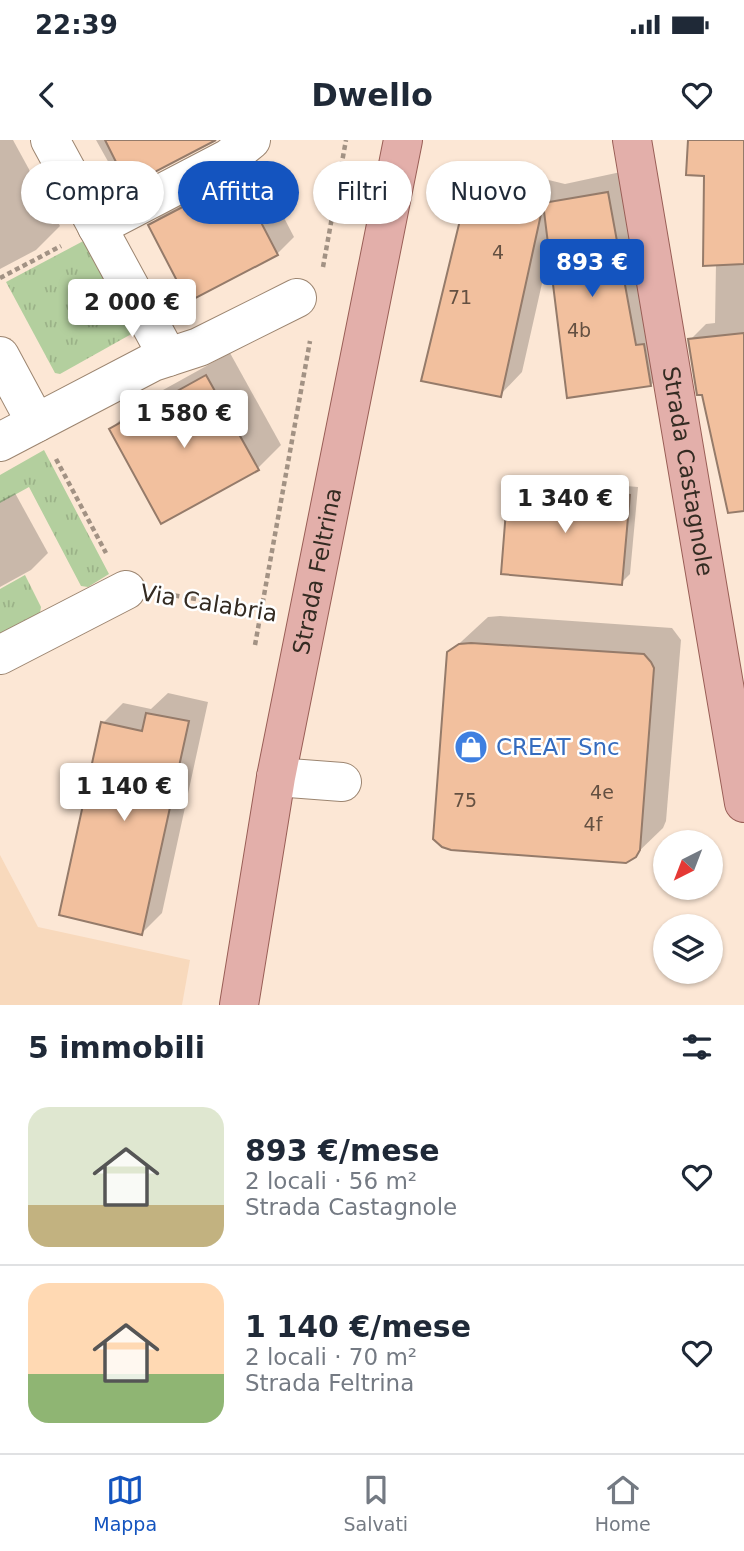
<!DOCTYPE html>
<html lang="it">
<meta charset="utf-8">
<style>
body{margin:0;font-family:"DejaVu Sans",sans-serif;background:#f2f2f3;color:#1f2937;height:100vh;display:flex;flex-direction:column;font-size:26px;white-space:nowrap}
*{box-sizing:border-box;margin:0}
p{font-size:23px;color:#747a83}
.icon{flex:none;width:38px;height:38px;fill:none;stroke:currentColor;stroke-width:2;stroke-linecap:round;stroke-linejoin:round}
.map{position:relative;height:865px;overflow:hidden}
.drawer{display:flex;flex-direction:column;background:#fff;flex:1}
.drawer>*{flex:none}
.guide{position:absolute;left:21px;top:21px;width:704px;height:63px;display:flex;gap:14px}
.needle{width:46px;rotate:222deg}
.fabs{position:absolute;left:653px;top:690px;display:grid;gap:14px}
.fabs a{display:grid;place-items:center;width:70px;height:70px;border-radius:50%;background:#fff;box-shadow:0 2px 5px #0004;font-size:35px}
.price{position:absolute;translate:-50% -60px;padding:0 16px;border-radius:7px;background:#fff;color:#222;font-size:23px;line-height:46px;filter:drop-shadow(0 2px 4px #0008)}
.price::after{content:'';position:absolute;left:50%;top:42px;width:21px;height:16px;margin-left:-10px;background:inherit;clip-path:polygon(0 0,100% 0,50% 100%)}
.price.current{background:#1454bf;color:#fff}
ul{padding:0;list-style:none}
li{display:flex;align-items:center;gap:21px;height:175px;padding:0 28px}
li+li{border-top:2px solid #e0e1e3}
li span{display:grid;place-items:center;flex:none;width:196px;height:140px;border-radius:21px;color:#555}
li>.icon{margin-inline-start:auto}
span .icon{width:84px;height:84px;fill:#fffc;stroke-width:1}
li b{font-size:30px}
h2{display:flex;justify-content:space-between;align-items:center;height:84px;padding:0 28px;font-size:30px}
.chip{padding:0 24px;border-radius:32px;background:#fff;box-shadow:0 2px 5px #0004;font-size:24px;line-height:63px}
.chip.current{background:#1454bf;color:#fff}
.status{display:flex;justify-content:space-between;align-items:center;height:49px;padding:0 35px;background:#fff;direction:ltr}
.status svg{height:19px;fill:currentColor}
header{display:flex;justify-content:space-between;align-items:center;height:91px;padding:0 28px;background:#fff;font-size:32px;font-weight:600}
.menu{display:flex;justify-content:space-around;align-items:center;height:98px;border-top:2px solid #e0e1e3;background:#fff;font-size:19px;color:#747a83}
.menu a{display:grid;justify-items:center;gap:4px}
.menu .current{color:#1454bf}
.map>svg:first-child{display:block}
</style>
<div class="status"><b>22:39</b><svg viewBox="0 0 49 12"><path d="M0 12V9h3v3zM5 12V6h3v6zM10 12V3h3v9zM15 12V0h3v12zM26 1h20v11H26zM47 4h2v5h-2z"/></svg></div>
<header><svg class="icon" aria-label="back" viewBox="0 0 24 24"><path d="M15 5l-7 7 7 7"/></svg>Dwello<svg class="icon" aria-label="heart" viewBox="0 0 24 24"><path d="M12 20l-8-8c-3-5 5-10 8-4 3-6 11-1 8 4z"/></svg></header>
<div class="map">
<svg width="744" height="865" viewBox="0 0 744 865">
<defs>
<pattern id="grass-tufts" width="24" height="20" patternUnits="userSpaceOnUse" patternTransform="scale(1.75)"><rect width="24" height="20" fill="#b3cf9e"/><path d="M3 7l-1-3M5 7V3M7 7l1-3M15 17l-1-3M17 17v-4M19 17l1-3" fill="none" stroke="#9bb288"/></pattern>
</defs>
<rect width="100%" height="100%" fill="#fce7d5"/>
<!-- built -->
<path fill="#f8d9bc" d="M 0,715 L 38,787 L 190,820 L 182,865 L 0,865 Z"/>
<!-- grass -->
<g fill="url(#grass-tufts)">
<path d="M 89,98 L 135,192 L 60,234 L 55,233 L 6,142 Z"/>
<path d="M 44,310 L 109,434 L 88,447 L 81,446 L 29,347 L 0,363 L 0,335 Z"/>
<path d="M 25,435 L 41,467 L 40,473 L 0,494 L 0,449 Z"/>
</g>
<!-- shadow -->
<g fill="#0003">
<path d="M 0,0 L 13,0 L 60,86 L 36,110 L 0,129 Z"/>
<path d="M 96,0 L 212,0 L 118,21 L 110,25 Z"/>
<path d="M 689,0 L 744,0 L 744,347 L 690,200 L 706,184 L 715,183 L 716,123 L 705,34 Z"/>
<path d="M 255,22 L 294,97 L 277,114 L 151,85 L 168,68 Z"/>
<path d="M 492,26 L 565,44 L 630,30 L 673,222 L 651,245 L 550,108 L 522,232 L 500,255 L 469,48 Z"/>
<path d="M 230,213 L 281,305 L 258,328 L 111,289 L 134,266 Z"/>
<path d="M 519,337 L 638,347 L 630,434 L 621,443 L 510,345 Z"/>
<path d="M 15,353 L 48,413 L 31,430 L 0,447 L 0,361 Z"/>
<path d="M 500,476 L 672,488 L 681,500 L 666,681 L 663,688 L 634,716 L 449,513 L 488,477 Z"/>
<path d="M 168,553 L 208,562 L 162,773 L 142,793 L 103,583 L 123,563 L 151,569 Z"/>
</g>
<!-- building -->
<g fill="#f2c09e" stroke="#957b6a" stroke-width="2">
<path d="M 105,0 L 216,0 L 128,46 Z"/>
<path d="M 688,0 L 744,0 L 744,124 L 703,126 L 704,36 L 686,35 Z"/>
<path d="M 238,38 L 278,115 L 188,162 L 148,85 Z"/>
<path d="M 468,47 L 543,65 L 501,257 L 421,241 Z"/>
<path d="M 608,52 L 636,205 L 644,204 L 651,246 L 567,258 L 543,63 Z"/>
<path d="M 744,193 L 744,371 L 728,373 L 702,255 L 697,255 L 688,199 Z"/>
<path d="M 206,235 L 259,330 L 161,384 L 109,289 Z"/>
<path d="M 508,345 L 630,355 L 622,445 L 501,434 Z"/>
<path d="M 471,503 L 644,514 L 651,522 L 654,528 L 640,710 L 636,717 L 626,723 L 451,710 L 442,707 L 433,699 L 447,512 L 459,504 Z"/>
<path d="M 146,573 L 189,581 L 142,795 L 59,775 L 101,582 L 142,591 Z"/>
</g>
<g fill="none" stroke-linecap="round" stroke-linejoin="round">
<defs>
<g id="minor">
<path d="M 50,0 L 168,217"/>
<path d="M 97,87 L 229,18 L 251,0"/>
<path d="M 0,216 L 36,283"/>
<path d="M 0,302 L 153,222 L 199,207 L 297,158"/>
<path d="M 0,515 L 126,450"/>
<path d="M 276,637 L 342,642"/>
</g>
<g id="major">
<path id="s1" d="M 632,0 L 744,663"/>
<path id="s2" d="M 239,865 L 276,637 L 403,0"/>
</g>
</defs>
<!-- minor casing -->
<use href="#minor" stroke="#9c8570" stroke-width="40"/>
<!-- major casing -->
<use href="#major" stroke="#995e56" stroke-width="40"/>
<!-- path -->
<g stroke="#a29284" stroke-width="4.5" stroke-dasharray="5 3.5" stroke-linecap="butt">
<path d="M 323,127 L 346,0"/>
<path d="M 0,138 L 61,106"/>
<path d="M 56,319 L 106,413"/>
<path d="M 166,454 L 261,470"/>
<path d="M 255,505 L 310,201"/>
</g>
<!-- minor -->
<use href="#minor" stroke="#fff" stroke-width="38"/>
<!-- major -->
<use href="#major" stroke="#e3afaa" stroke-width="38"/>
</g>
<!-- icons -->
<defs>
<symbol id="shop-disc" viewBox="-11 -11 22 22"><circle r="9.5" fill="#3f7fe0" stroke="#fff"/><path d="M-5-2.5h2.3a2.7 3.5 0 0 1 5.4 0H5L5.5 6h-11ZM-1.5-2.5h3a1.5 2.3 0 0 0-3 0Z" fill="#fff"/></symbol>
</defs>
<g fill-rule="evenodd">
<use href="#shop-disc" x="452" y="588" width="38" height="38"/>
</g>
<g text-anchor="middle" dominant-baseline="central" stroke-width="5" stroke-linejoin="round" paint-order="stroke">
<!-- number labels -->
<g font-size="19" fill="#645041">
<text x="498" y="112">4</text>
<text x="460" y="157">71</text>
<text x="579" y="190">4b</text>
<text x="602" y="652">4e</text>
<text x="465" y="660">75</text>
<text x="593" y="684">4f</text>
</g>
<!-- street labels -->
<g font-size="23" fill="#342b22" stroke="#fff">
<text stroke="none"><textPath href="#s1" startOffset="336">Strada Castagnole</textPath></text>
<text stroke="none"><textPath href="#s2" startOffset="441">Strada Feltrina</textPath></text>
<text transform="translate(209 463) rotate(9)">Via Calabria</text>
</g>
<!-- shop labels -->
<g font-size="23" fill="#366cbe" stroke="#fff" text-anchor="start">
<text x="496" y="607">CREAT Snc</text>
</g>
</g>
</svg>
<div class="fabs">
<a><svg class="needle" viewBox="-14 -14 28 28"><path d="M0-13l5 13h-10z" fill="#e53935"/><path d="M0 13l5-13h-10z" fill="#747a83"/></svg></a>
<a><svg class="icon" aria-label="layers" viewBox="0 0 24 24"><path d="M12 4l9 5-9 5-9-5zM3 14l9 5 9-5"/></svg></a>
</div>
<b class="price current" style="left:592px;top:159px">893 €</b>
<b class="price" style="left:132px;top:199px">2 000 €</b>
<b class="price" style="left:184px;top:310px">1 580 €</b>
<b class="price" style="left:565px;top:395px">1 340 €</b>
<b class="price" style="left:124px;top:683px">1 140 €</b>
<div class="guide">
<a class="chip">Compra</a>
<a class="chip current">Affitta</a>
<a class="chip">Filtri</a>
<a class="chip">Nuovo</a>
</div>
</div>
<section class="drawer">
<h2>5 immobili<svg class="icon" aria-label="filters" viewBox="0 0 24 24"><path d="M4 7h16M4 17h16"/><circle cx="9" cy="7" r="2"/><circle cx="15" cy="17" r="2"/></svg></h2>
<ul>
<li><span style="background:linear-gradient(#dfe7d0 70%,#c2b280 0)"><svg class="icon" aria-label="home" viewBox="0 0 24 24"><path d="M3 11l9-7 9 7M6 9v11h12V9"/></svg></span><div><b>893 €/mese</b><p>2 locali · 56 m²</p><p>Strada Castagnole</p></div><svg class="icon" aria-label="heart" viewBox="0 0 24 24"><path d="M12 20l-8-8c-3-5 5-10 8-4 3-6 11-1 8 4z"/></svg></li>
<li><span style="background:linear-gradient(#ffd9b3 65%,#8fb573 0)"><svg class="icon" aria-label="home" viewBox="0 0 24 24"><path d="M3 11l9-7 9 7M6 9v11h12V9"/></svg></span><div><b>1 140 €/mese</b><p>2 locali · 70 m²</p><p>Strada Feltrina</p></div><svg class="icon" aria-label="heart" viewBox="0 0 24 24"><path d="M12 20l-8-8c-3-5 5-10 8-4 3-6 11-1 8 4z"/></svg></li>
</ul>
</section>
<nav class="menu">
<a class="current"><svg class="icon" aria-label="map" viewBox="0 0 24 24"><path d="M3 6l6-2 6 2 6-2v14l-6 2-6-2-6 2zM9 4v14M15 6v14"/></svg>Mappa</a>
<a><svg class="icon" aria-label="saved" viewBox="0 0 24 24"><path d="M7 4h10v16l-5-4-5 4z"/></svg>Salvati</a>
<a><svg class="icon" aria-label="home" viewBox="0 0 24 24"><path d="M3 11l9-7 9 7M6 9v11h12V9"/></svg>Home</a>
</nav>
